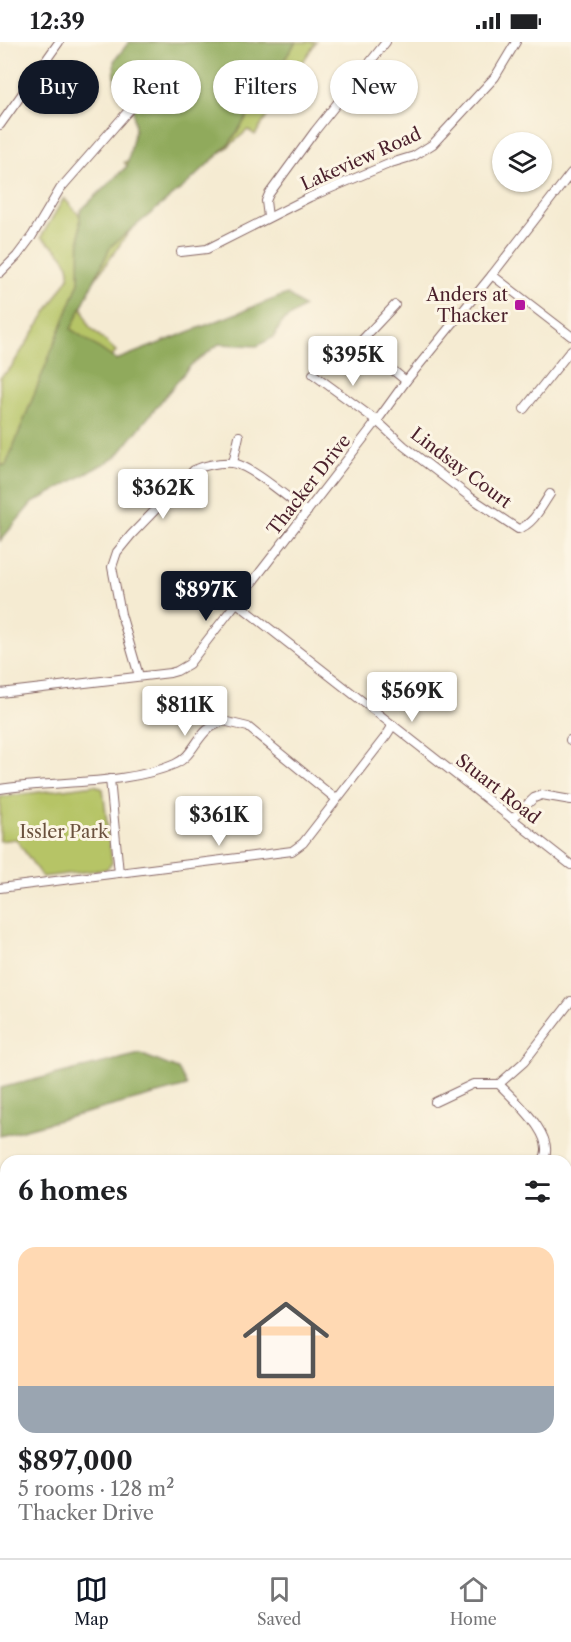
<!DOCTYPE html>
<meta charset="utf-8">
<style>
body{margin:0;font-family:"Libre Caslon Text",serif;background:#f6f6f6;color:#202124;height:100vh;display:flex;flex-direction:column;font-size:22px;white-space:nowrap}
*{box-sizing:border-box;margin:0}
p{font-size:20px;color:#757577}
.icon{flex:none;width:33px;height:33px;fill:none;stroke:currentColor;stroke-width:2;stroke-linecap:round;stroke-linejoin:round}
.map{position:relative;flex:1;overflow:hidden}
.details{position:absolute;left:0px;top:1113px;width:572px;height:404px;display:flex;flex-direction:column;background:#fff;border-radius:18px 18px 0 0;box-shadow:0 2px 4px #0004}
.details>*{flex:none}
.top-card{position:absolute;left:18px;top:18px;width:536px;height:54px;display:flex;gap:12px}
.fabs{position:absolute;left:492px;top:90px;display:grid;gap:12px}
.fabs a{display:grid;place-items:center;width:60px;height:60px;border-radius:50%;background:#fff;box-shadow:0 2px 4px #0004;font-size:30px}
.price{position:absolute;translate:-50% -51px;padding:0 14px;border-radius:6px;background:#fff;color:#222;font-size:20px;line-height:39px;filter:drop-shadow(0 2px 3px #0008)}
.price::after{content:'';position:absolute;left:50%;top:36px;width:18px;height:14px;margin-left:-9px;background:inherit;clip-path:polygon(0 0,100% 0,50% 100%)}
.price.current{background:#111827;color:#fff}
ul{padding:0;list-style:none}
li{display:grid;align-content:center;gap:12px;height:318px;padding:0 18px}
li+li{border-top:2px solid #e0e0e0}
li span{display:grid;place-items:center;height:186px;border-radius:18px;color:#555}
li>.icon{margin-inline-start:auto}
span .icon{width:108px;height:108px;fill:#fffc;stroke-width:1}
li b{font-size:26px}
h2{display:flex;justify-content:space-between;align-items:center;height:72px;padding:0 18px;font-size:26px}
.pill{padding:0 21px;border-radius:27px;background:#fff;box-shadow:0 2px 4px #0004;font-size:21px;line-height:54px}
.pill.current{background:#111827;color:#fff}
.status{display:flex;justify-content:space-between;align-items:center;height:42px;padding:0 30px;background:#fff;direction:ltr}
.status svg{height:16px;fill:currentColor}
.menu{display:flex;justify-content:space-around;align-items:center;height:84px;border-top:2px solid #e0e0e0;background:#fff;font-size:16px;color:#757577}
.menu a{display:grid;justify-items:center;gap:3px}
.menu .current{color:#111827}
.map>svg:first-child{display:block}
</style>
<div class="status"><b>12:39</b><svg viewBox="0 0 49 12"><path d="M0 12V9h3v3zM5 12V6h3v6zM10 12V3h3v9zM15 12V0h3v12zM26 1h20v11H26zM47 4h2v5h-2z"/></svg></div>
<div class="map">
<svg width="571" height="1516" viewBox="0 0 571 1516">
<rect width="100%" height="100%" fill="#fcf5e5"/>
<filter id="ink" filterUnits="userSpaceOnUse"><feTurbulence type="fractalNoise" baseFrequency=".0167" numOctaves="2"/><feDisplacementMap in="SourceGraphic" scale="12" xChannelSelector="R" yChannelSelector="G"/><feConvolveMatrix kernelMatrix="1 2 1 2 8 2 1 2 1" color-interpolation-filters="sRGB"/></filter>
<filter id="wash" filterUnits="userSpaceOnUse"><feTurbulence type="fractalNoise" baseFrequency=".008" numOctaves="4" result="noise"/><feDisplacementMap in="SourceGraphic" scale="24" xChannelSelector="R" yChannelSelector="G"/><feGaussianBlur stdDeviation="1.35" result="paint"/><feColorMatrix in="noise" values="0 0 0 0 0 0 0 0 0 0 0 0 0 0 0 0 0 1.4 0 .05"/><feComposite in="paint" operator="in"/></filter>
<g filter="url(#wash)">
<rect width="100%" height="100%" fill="#f5ebd2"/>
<!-- green -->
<g fill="#b6c466" stroke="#807248" stroke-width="1.5">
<path d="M 258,0 L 316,0 L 255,93 L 248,88 L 131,187 L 80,259 L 89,284 L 116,309 L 0,488 L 0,335 L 10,327 L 69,235 C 71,215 55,206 41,195 L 64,156 L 79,173 L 131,129 L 124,120 L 182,98 Z"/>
<path d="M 95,743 L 103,747 L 112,821 L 107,827 L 42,835 L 16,797 L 0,799 L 0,755 Z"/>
</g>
<!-- forest -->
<g fill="#90aa5b" stroke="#6d6443" stroke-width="1.5">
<path d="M 129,0 L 296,0 L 230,101 L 187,142 L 111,204 L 71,287 L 116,318 L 287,252 L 304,265 L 282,280 L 274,295 L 257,304 L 219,302 L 189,325 L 116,415 L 31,462 L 0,499 L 0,423 L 6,423 L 79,240 L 80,169 L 127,124 L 135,87 L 133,67 L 115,39 L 114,19 Z"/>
<path d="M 140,1012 L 178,1027 L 187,1044 L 0,1094 L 0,1046 Z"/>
<path d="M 571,1426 L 571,1516 L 477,1516 L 513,1513 L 516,1511 L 566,1510 L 566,1427 Z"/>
<path d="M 6,1501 L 6,1510 L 104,1511 L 114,1516 L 0,1516 L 0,1503 Z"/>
</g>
</g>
<g filter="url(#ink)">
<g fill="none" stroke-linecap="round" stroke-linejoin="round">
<defs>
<g id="minor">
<path d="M 0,83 L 59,0"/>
<path d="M 268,175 L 266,159 L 269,152 L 315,89 L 386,0"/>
<path d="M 181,210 L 207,207 L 310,155 L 391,121 L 414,114 L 433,102 L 495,35 L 516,0"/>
<path d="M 0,231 L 17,214 L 32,194 L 60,147 L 130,67"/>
<path d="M 492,233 L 571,294"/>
<path d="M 395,263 L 362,298 L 377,315 L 406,339"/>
<path d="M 313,332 L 377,379 L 404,404 L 470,455 L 518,487 C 533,483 542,464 550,452"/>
<path d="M 524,367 L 571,308"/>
<path d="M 233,421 L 239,394"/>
<path d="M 237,561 L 571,823"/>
<path d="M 139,634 L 121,572 L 112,525 L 117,510 L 131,493 L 194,428 C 206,423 219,420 232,421 C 251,423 290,458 307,470"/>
<path d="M 0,651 L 170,631 L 177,629 L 189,622 L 377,379 L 406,339 L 492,233 L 571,131"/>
<path d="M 570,698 L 571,698"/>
<path d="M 110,737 L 119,831"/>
<path d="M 0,747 C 54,738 125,744 175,722 C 191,715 195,699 207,688 C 211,685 218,682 223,679 L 248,685 L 336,757"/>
<path d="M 512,777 L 534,756 L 542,753 L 571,758"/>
<path d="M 0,846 L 292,809 L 303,801 L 386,694 L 393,683"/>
<path d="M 499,1042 C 514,1058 560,1097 542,1119"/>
<path d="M 435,1060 L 473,1042 L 499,1042 L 524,1020 L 571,959"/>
<path d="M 347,1510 L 349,1516"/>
<path d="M 480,1516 L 504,1510"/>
</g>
<path id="tertiary" d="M 566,1426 L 571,1424"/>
<g id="secondary">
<path d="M 566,1196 L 571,1193"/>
<path d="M 0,1329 L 6,1329"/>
</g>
<g id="trunk">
<path d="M 566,1398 L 571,1397"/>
<path d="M 566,1407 L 571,1406"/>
<path d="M 0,1441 L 6,1442"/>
<path d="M 0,1450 L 6,1451"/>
</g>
</defs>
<!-- minor casing -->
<use href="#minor" stroke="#866665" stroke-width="10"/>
<!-- tertiary casing -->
<use href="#tertiary" stroke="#866665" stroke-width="11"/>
<!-- secondary casing -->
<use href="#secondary" stroke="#866665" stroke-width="13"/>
<!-- trunk casing -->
<use href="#trunk" stroke="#866665" stroke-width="14"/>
<!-- minor -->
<use href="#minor" stroke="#fff" stroke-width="8"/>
<!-- tertiary -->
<use href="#tertiary" stroke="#fff" stroke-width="9"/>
<!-- secondary -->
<use href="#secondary" stroke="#fff" stroke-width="10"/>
<!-- trunk -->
<use href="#trunk" stroke="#fff" stroke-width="12"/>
</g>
</g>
<!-- markers -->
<rect fill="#b5179e" stroke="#fcf5e5" stroke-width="2" x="514" y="257" width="12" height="12" rx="3"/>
<g text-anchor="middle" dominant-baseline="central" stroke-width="6" stroke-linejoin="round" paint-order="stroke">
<!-- street labels -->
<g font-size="18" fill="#4a1f2b" stroke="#fcf5e5">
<text transform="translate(361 117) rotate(-24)">Lakeview Road</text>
<text transform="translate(461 426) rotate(37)">Lindsay Court</text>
<text transform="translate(309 443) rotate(-52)">Thacker Drive</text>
<text transform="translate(498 747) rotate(38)">Stuart Road</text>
</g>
<!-- poi labels -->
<g font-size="18" fill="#4a1f2b" stroke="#fcf5e5" text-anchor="end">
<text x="508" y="253">Anders at<tspan x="508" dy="21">Thacker</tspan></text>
</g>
<!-- park labels -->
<g font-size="18" fill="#6a513d" stroke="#fcf5e5">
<text x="64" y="790">Issler Park</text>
</g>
</g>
</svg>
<div class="fabs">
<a><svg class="icon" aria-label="layers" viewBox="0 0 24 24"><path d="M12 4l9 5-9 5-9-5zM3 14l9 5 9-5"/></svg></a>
</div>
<b class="price" style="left:353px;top:345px">$395K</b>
<b class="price" style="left:163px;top:478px">$362K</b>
<b class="price current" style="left:206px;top:580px">$897K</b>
<b class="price" style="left:412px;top:681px">$569K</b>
<b class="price" style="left:185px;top:695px">$811K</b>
<b class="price" style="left:219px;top:805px">$361K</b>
<div class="top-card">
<a class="pill current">Buy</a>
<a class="pill">Rent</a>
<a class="pill">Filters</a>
<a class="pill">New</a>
</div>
<section class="details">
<h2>6 homes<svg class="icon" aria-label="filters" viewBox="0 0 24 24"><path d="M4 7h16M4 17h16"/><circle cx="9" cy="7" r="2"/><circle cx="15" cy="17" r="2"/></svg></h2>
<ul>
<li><span style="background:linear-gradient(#ffd9b3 75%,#9aa5b1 0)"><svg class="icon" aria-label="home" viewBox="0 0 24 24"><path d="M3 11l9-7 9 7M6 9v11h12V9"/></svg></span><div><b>$897,000</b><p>5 rooms · 128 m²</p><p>Thacker Drive</p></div></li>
</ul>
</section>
</div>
<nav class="menu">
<a class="current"><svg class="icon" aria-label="map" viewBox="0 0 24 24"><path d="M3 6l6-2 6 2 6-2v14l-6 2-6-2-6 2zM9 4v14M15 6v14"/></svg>Map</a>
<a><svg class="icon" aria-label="saved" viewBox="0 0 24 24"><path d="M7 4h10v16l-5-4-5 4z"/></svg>Saved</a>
<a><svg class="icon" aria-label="home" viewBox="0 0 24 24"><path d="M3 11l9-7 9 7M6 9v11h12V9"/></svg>Home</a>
</nav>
